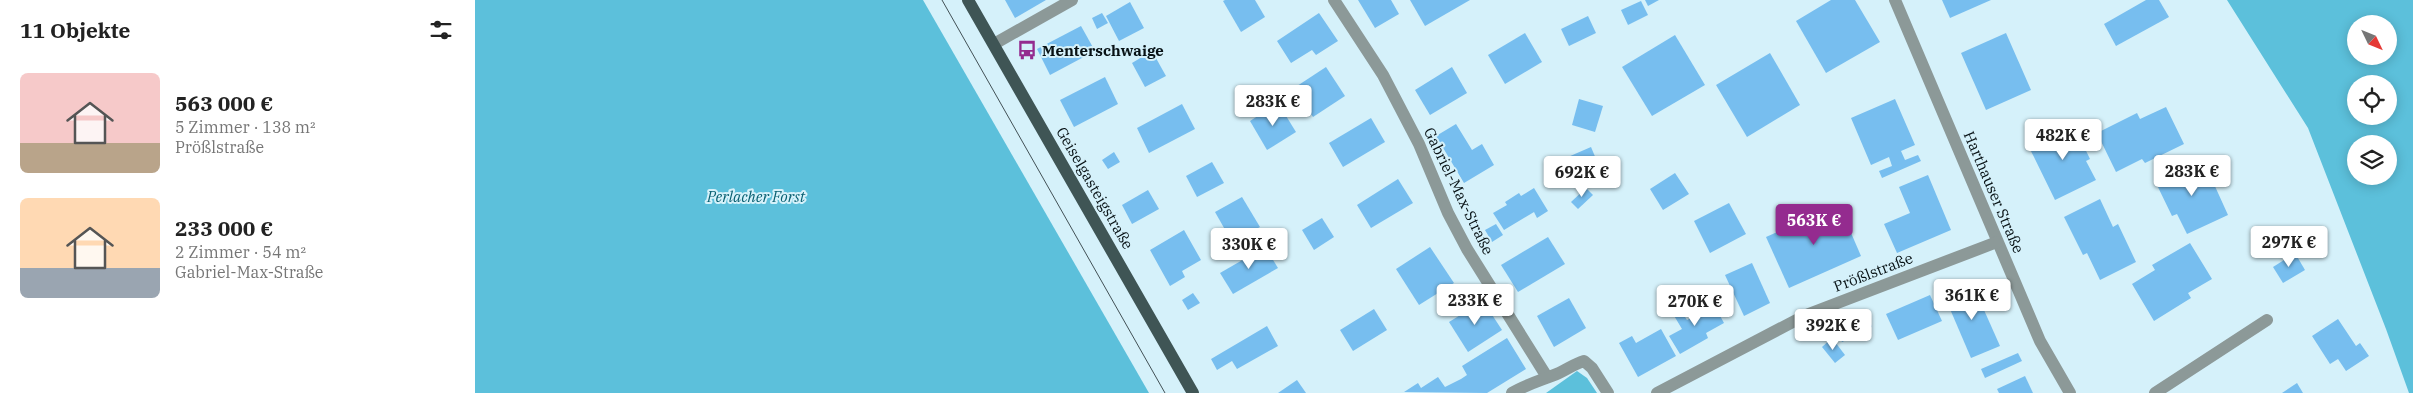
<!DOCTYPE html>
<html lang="de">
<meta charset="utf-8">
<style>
body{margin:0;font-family:"IBM Plex Serif",serif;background:#f6f6f6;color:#222;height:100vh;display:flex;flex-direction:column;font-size:19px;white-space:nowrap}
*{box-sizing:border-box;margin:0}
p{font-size:16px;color:#767676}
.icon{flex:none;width:28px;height:28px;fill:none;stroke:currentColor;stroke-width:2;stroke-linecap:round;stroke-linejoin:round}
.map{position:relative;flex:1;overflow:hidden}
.side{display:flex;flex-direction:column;background:#fff;width:475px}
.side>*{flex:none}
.needle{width:32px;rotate:133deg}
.buttons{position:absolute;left:1872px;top:15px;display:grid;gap:10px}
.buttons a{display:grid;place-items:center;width:50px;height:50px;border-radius:50%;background:#fff;box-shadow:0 2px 12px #0003;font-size:25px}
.price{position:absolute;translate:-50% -42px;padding:0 11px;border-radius:5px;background:#fff;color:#222;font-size:16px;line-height:32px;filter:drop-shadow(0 1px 2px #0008)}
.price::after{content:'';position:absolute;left:50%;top:30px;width:15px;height:11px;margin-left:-8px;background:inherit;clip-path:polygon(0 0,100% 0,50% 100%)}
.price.selected{background:#942b8f;color:#fff}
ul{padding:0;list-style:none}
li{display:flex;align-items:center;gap:15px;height:125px;padding:0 20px}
li span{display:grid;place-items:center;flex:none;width:140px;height:100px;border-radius:8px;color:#555}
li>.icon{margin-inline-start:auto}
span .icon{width:60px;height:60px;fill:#fffc;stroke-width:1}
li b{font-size:21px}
h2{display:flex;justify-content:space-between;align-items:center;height:60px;padding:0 20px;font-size:21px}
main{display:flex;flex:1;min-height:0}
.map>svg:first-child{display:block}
</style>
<main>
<section class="side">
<h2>11 Objekte<svg class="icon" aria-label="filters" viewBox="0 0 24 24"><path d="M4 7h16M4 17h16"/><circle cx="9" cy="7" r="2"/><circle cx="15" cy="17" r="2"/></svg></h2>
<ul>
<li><span style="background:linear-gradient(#f6c9c9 70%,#b9a48a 0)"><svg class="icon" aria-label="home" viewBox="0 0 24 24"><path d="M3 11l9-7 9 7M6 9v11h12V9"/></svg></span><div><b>563 000 €</b><p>5 Zimmer · 138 m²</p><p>Prößlstraße</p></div></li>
<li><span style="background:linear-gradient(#ffd9b3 70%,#9aa5b1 0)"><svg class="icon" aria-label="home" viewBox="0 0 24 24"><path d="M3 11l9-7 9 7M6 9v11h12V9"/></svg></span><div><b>233 000 €</b><p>2 Zimmer · 54 m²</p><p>Gabriel-Max-Straße</p></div></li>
</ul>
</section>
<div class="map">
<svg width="1938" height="393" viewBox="0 0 1938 393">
<rect width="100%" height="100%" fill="#d5f1fa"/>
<!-- forest -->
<g fill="#5cc0db" fill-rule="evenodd">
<path d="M 0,0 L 448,0 L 674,393 L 0,393 Z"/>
<path d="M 1752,0 L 1938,0 L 1938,393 L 1934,393 L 1911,329 L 1833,128 ZM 1881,24 L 1914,24 L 1914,56 L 1881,56 ZM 1881,84 L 1914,84 L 1914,116 L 1881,116 ZM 1881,144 L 1914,144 L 1914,176 L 1881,176 Z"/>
<path d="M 1102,371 L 1112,378 L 1122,393 L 1071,393 Z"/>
</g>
<!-- building -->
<g fill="#77beef">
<path d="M 530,0 L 571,0 L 540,18 Z"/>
<path d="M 750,0 L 780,0 L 790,17 L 766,32 L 748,1 Z"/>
<path d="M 883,0 L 916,0 L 924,14 L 900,28 Z"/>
<path d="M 935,0 L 995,0 L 950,26 Z"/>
<path d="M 1170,0 L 1184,0 L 1173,6 Z"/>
<path d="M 1356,0 L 1380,0 L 1405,42 L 1351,73 L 1321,21 Z"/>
<path d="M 1467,0 L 1516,0 L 1475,18 Z"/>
<path d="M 1671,0 L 1684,0 L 1694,17 L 1641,46 L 1629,24 Z"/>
<path d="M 1166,1 L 1173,15 L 1153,25 L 1146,10 Z"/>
<path d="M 655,2 L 669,28 L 644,41 L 631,16 Z"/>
<path d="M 627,13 L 633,23 L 622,29 L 617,18 Z"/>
<path d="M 844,13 L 863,41 L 841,55 L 837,50 L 816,63 L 802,41 Z"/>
<path d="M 1113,16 L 1121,33 L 1094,46 L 1086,29 Z"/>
<path d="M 606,26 L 620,51 L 575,75 L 562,49 Z"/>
<path d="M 1050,33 L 1067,62 L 1030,84 L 1013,55 Z"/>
<path d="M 1531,33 L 1556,90 L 1511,110 L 1486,53 Z"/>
<path d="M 1200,35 L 1230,85 L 1177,116 L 1147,67 Z"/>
<path d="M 677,51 L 691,76 L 670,87 L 657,63 Z"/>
<path d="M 1295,53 L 1325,105 L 1272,137 L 1241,85 Z"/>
<path d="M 851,67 L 870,96 L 838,117 L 819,88 Z"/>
<path d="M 977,67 L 992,93 L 955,115 L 940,90 Z"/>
<path d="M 630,77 L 643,104 L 599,127 L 585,100 Z"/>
<path d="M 1104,99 L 1128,106 L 1120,132 L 1097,125 Z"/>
<path d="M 1420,99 L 1440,145 L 1426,151 L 1430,160 L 1443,155 L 1446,161 L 1407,178 L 1404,171 L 1417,166 L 1414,157 L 1396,165 L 1376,118 Z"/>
<path d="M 803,103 L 821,132 L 792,150 L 775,121 Z"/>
<path d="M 707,104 L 720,129 L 674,153 L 662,128 Z"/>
<path d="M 1691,107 L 1709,144 L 1670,163 L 1667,159 L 1641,172 L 1622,133 L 1662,113 L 1665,119 Z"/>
<path d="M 896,118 L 910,142 L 868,167 L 854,143 Z"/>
<path d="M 1597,122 L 1615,159 L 1611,161 L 1621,180 L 1580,200 L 1554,147 L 1564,142 L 1563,139 Z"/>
<path d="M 981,124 L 997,150 L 1007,144 L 1019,165 L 989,183 L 961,136 Z"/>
<path d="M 1116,147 L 1124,166 L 1095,179 L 1086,160 Z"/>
<path d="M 639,152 L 645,162 L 633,169 L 627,160 Z"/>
<path d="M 737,162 L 749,183 L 722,197 L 711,176 Z"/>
<path d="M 1729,162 L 1753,215 L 1712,234 L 1702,214 L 1697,216 L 1680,181 L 1714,164 L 1716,168 Z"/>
<path d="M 1200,173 L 1214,194 L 1188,210 L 1175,189 Z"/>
<path d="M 1453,175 L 1476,230 L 1422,253 L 1409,224 L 1435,213 L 1424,187 Z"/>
<path d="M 923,179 L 938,203 L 896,228 L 882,205 Z"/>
<path d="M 1059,188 L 1073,211 L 1062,218 L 1059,212 L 1029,230 L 1018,213 L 1032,205 L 1030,202 L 1044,193 L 1046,196 Z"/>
<path d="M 1111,188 L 1118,195 L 1103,209 L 1096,202 Z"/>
<path d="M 673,190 L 684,209 L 657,224 L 647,205 Z"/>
<path d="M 767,197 L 785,227 L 757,242 L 740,212 Z"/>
<path d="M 1625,199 L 1638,227 L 1643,224 L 1661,262 L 1625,280 L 1612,253 L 1608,255 L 1589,217 Z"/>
<path d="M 1254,203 L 1271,234 L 1235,253 L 1219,221 Z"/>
<path d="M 1364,205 L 1386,256 L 1314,288 L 1291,237 Z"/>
<path d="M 847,218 L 859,237 L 839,250 L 827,230 Z"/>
<path d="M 1021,224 L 1028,235 L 1017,242 L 1010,230 Z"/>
<path d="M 709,230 L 726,260 L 707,271 L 710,277 L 695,286 L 675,250 Z"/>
<path d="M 1073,237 L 1090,264 L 1043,292 L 1026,265 Z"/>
<path d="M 1715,243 L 1737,279 L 1713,293 L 1716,298 L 1679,321 L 1657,284 L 1680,270 L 1677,265 Z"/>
<path d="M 790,247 L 803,268 L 758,294 L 745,273 Z"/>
<path d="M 955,247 L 979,283 L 944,305 L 921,269 Z"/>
<path d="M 1820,253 L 1830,270 L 1808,283 L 1798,267 Z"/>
<path d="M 1277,263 L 1295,303 L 1269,316 L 1250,275 Z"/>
<path d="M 1497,283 L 1525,346 L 1496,358 L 1469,295 Z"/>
<path d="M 991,289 L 995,297 L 976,308 L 972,301 Z"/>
<path d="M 718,293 L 725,303 L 713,310 L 707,300 Z"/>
<path d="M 1455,295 L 1467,321 L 1423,340 L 1411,314 Z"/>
<path d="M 1094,298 L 1111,328 L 1079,347 L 1062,316 Z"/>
<path d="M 1008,301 L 1027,330 L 993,352 L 974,322 Z"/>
<path d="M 1237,301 L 1249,323 L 1231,333 L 1233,338 L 1205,354 L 1194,336 L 1207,329 L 1198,314 L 1205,309 L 1212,320 L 1216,318 L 1214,314 Z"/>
<path d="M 899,309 L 912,330 L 878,351 L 865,330 Z"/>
<path d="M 1393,315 L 1397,327 L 1391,329 L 1387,317 Z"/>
<path d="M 1863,319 L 1881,346 L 1885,343 L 1894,356 L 1871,371 L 1863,359 L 1855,364 L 1837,336 Z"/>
<path d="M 1374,322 L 1381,336 L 1367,342 L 1360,328 Z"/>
<path d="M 792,326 L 803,346 L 762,369 L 757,361 L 742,370 L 736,359 Z"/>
<path d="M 1186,329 L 1201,356 L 1163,377 L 1144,343 L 1157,336 L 1161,343 Z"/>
<path d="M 1032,338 L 1051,369 L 1012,393 L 929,392 L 943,383 L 946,388 L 963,377 L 970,387 L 986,379 L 992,375 L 987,366 Z"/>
<path d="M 1357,338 L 1370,355 L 1360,363 L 1347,347 Z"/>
<path d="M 1543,353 L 1547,361 L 1510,378 L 1506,369 Z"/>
<path d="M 1550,376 L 1558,393 L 1524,393 L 1522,389 Z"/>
<path d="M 822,380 L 831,393 L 803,393 Z"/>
<path d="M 1822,383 L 1828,393 L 1807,393 Z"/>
</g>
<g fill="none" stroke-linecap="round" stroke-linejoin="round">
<!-- minor -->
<g stroke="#8c9998" stroke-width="12">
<path d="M 859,0 L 908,75 L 944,144 L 973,213 L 992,249 L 1072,377"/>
<path d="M 1420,0 L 1565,341 L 1595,393"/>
<path d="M 519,44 L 597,0"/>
<path d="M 1037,393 C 1052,384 1068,380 1084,373 C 1093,369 1099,364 1109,361 L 1117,368 L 1133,393"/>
<path d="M 1182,393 L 1331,315 L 1522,242"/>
<path d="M 1680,393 L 1792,320"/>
</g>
<!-- major -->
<path stroke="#3f5555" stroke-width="12" d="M 493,0 L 718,393"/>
<!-- tram -->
<path stroke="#425156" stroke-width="1" d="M 467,0 L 690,393"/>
</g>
<!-- icons -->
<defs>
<symbol id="bus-bare" viewBox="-9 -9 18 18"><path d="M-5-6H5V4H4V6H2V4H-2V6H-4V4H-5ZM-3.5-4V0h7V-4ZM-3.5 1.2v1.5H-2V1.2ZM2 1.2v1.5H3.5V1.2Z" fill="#942b8f" stroke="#d5f1fa" stroke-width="2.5" paint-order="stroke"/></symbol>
</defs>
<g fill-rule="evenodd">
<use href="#bus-bare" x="538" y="36" width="28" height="28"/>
</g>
<g text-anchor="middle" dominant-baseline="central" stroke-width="4" stroke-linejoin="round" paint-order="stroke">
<!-- poi labels -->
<g font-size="15" font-weight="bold" fill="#071114" stroke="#d5f1fa" text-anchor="start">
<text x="567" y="50">Menterschwaige</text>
</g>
<!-- street labels -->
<g font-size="15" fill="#071114" stroke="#d5f1fa">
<text transform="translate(620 188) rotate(60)">Geiselgasteigstraße</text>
<text transform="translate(984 191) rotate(64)">Gabriel-Max-Straße</text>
<text transform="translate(1519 192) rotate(67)">Harthauser Straße</text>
<text transform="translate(1398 272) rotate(-21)">Prößlstraße</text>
</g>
<!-- park labels -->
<g font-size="15" font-style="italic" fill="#075f71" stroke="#d5f1fa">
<text x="281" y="196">Perlacher Forst</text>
</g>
</g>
</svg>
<div class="buttons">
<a><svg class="needle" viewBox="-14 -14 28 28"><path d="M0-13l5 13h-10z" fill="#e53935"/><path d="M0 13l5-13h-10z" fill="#767676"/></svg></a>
<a><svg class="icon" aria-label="locate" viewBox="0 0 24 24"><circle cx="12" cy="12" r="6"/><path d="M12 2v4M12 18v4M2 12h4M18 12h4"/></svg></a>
<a><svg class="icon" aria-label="layers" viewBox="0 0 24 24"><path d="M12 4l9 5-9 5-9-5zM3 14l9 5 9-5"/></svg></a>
</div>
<b class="price" style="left:798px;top:127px">283K €</b>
<b class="price" style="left:1588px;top:161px">482K €</b>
<b class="price" style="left:1717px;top:197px">283K €</b>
<b class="price" style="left:1107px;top:198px">692K €</b>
<b class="price selected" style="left:1339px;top:246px">563K €</b>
<b class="price" style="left:1814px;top:268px">297K €</b>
<b class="price" style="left:774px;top:270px">330K €</b>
<b class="price" style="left:1497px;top:321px">361K €</b>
<b class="price" style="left:1000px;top:326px">233K €</b>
<b class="price" style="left:1220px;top:327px">270K €</b>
<b class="price" style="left:1358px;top:351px">392K €</b>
</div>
</main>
